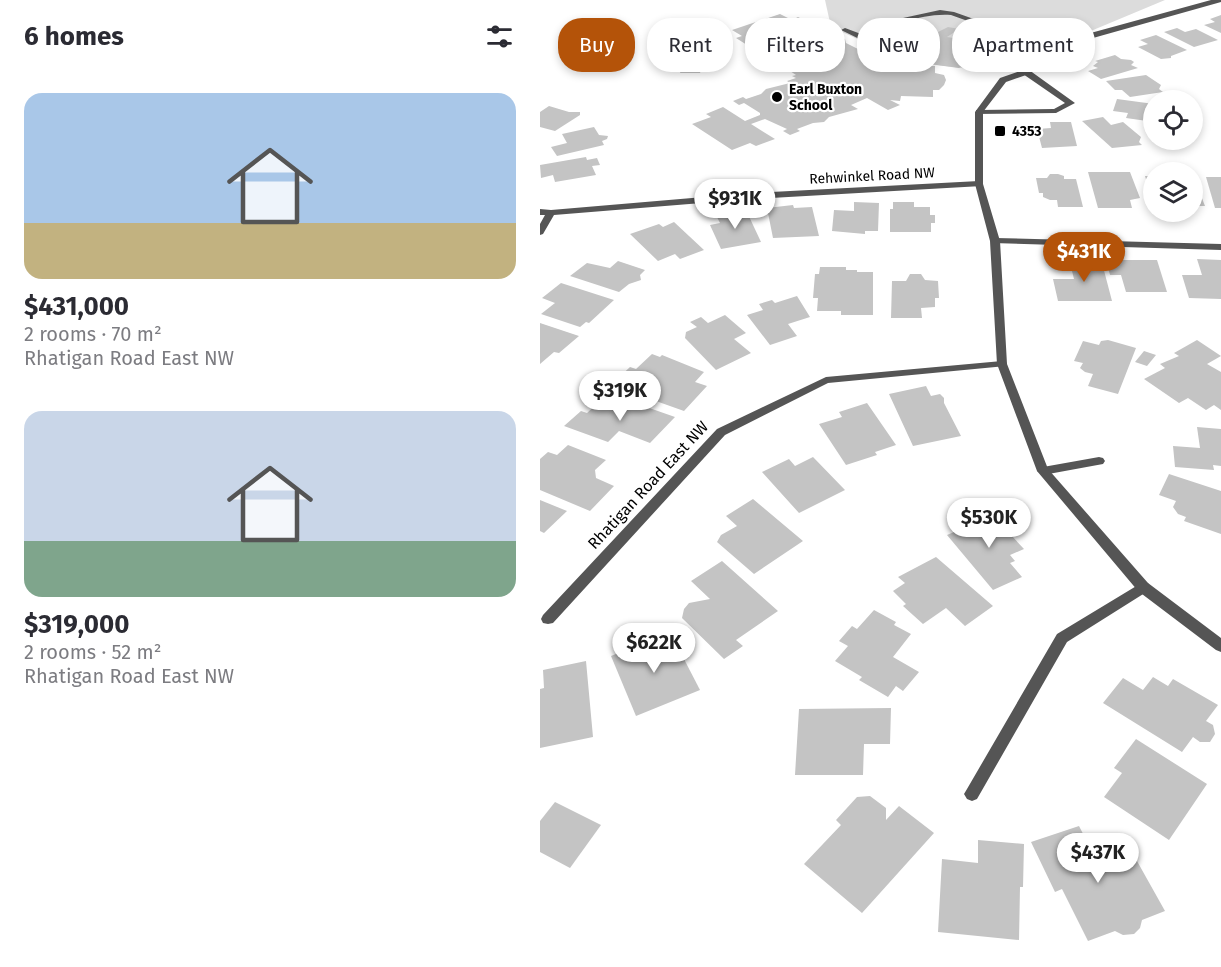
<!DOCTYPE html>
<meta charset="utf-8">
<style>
body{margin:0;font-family:"Fira Sans",sans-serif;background:#f2f2f3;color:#2b2b33;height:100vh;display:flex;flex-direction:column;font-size:22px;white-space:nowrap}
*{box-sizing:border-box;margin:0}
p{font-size:20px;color:#7c7c81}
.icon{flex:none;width:33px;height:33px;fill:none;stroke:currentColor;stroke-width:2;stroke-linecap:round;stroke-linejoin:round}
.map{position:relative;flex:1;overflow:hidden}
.drawer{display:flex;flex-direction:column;background:#fff;width:540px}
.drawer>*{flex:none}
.banner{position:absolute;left:18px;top:18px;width:570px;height:54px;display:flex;gap:12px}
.tools{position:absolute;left:603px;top:90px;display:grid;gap:12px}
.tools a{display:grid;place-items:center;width:60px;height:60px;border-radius:50%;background:#fff;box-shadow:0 3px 9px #0003;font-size:30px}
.price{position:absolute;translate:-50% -51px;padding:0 14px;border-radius:21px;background:#fff;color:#222;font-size:20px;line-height:39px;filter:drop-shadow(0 2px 3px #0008)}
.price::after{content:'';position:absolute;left:50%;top:36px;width:18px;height:14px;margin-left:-9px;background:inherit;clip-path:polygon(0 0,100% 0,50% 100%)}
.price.selected{background:#b45309;color:#fff}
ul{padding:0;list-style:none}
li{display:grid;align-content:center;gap:12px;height:318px;padding:0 24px}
li span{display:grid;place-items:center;height:186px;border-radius:18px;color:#555}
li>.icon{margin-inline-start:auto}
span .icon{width:108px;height:108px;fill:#fffc;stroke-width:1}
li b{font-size:26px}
h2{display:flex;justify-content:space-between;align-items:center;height:72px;padding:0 24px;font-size:26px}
.pill{padding:0 21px;border-radius:24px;background:#fff;box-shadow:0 3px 9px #0003;font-size:21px;line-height:54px}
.pill.selected{background:#b45309;color:#fff}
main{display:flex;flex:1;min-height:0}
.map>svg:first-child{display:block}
</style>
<main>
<section class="drawer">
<h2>6 homes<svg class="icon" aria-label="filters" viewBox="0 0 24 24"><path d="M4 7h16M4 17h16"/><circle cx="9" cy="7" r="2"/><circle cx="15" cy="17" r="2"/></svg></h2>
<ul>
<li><span style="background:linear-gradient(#a9c7e8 70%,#c2b280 0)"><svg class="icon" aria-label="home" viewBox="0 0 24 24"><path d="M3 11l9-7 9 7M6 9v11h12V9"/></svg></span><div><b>$431,000</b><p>2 rooms · 70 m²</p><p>Rhatigan Road East NW</p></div></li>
<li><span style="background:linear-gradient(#c9d6e8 70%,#7fa58c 0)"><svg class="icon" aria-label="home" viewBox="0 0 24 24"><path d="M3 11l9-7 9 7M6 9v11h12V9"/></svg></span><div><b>$319,000</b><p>2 rooms · 52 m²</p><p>Rhatigan Road East NW</p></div></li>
</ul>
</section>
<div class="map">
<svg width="681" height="967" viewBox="0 0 681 967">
<rect width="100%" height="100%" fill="#fff"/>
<!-- green -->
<path fill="#dcdcdc" d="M 285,0 L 625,0 L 453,72 L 366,61 L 291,27 Z"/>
<!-- building -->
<g fill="#c4c4c4">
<path d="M 240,14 L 252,20 L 258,17 L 270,23 L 242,33 L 251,37 L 275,31 L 272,30 L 280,27 L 287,30 L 283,31 L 305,39 L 306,43 L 318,49 L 322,48 L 329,51 L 321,54 L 334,61 L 354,53 L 362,57 L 371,56 L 351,50 L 359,43 L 398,32 L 408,27 L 419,29 L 407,37 L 453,44 L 445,47 L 419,68 L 366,61 L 366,65 L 395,66 L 395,73 L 404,75 L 406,80 L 404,85 L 399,90 L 393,90 L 393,97 L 361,96 L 360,101 L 350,100 L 360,105 L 348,110 L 327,98 L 311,105 L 318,109 L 289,117 L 284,122 L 273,123 L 257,129 L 260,131 L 250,135 L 243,131 L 247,129 L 225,119 L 211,124 L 235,139 L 216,146 L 210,143 L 192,150 L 152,124 L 171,117 L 166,114 L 183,107 L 205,121 L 220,115 L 220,113 L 204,103 L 199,105 L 193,101 L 203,97 L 206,99 L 221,94 L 226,89 L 250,83 L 247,81 L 256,78 L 252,76 L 256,75 L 250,71 L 254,70 L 235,62 L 233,58 L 222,52 L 218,53 L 212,50 L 221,47 L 224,49 L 244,40 L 235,35 L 207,45 L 196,38 L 202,36 L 192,30 Z"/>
<path d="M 681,15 L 681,33 L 664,25 L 675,22 L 670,19 Z"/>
<path d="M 637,28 L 645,32 L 656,29 L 678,40 L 654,47 L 624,32 Z"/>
<path d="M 616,35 L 647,50 L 631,56 L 631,58 L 621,59 L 598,47 L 608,44 L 600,40 Z"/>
<path d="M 153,40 L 172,41 L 160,73 L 140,73 Z"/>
<path d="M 575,55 L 581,59 L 591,60 L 594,62 L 591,65 L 598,68 L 561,79 L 548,71 L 558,68 L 553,66 L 558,62 L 555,61 Z"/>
<path d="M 606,75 L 621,85 L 619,89 L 623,92 L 590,97 L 582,90 L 575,90 L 566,81 Z"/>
<path d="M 577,99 L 614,104 L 614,122 L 586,118 L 588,113 L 573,111 Z"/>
<path d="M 9,106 L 29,112 L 40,112 L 40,115 L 15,131 L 0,127 L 0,112 Z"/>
<path d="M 563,117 L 571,125 L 583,122 L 601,137 L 599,142 L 602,145 L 572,148 L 542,121 Z"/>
<path d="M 510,122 L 531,122 L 537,146 L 502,148 L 497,129 L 511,128 Z"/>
<path d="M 54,127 L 59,135 L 68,136 L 67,139 L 62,141 L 64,145 L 17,156 L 11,147 L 27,143 L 22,134 Z"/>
<path d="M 46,157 L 47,160 L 57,158 L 60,165 L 52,166 L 56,175 L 15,182 L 13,175 L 1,178 L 0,165 Z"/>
<path d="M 548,172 L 590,172 L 600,198 L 590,200 L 592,208 L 558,208 Z"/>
<path d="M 510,174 L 518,174 L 524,176 L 524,179 L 536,179 L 543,207 L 518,207 L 517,200 L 510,200 L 503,197 L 503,193 L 499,193 L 496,178 L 507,178 Z"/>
<path d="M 652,175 L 653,175 L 665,206 L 652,206 Z"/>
<path d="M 605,176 L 614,176 L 614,201 L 613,201 Z"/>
<path d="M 666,177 L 681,177 L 681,208 L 675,208 Z"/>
<path d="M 314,202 L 339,203 L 338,231 L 325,231 L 325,234 L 292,231 L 294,210 L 314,211 Z"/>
<path d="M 353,202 L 374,202 L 374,207 L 390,207 L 390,215 L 395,215 L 395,223 L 391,223 L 391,232 L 350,232 L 350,209 L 353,209 Z"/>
<path d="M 253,205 L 254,208 L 272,207 L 279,236 L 233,238 L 227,208 Z"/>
<path d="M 206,210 L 221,242 L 181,249 L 170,225 L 180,223 L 176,215 Z"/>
<path d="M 134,222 L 164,250 L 140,259 L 135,254 L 118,261 L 90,234 L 119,224 L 123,227 Z"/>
<path d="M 529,259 L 561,259 L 572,301 L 518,301 L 513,279 L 534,279 Z"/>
<path d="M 657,259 L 681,260 L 681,299 L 649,298 L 642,275 L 662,275 Z"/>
<path d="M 566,260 L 617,260 L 627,292 L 586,292 L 581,275 L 570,275 Z"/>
<path d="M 78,261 L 105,270 L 100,275 L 101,280 L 89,284 L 79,292 L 30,276 L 47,263 L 70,268 Z"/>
<path d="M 280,267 L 306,267 L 306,270 L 317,270 L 317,272 L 333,272 L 333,315 L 301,315 L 301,311 L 277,311 L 278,298 L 273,298 L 275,274 L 279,274 Z"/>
<path d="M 370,274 L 381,274 L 385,280 L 398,281 L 399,298 L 395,298 L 395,307 L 381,308 L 382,318 L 351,318 L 352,281 L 366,281 Z"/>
<path d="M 21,283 L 74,300 L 49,323 L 46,322 L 40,327 L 1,314 L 15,303 L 2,298 Z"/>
<path d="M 257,296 L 270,317 L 248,324 L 257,336 L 230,345 L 207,315 L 223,310 L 219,304 L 232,300 L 235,303 Z"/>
<path d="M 185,315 L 206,333 L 194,339 L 211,353 L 176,370 L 145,338 L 146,332 L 157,327 L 150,322 L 161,317 L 168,323 Z"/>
<path d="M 0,323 L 39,336 L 19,353 L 14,352 L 0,364 Z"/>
<path d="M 568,340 L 596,348 L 578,394 L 548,386 L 553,374 L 545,372 L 540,368 L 543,363 L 534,361 L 543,341 L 559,345 L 561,341 Z"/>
<path d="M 657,340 L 681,356 L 667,364 L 681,372 L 681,410 L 674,405 L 666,410 L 648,398 L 639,403 L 604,379 L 625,368 L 620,364 L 639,356 L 634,353 Z"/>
<path d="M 604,351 L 616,355 L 607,366 L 595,362 Z"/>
<path d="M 112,354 L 120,357 L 122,355 L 164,372 L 155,382 L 167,386 L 144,411 L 71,385 L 90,367 L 96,369 Z"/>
<path d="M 386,386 L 391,396 L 400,394 L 404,398 L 404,403 L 421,436 L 373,446 L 349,394 Z"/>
<path d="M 61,400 L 88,409 L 95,403 L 135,417 L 110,443 L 79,431 L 68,442 L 24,426 L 41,411 L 47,413 Z"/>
<path d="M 327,403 L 356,445 L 335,452 L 337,455 L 306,465 L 279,424 L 302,417 L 299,412 Z"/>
<path d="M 657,427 L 681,429 L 681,466 L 673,465 L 674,470 L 635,467 L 633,446 L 660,448 Z"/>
<path d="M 28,445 L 66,460 L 55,470 L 56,478 L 74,486 L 50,511 L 0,490 L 0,459 L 8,452 L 17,455 Z"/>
<path d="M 273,457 L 305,490 L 259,513 L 222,472 L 249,459 L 255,466 Z"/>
<path d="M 629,474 L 681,491 L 681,534 L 644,521 L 646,517 L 638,514 L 633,507 L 636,501 L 619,495 Z"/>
<path d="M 213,499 L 263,541 L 214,574 L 177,542 L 181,535 L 197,526 L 186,516 Z"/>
<path d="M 0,500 L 27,511 L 4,533 L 0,531 Z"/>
<path d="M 444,510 L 449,516 L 452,514 L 463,526 L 466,524 L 475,533 L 471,535 L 484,549 L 470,555 L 475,561 L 470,563 L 482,577 L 453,590 L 407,535 L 435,523 L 430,516 Z"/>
<path d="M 396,557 L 453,606 L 425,626 L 406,608 L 383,624 L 363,606 L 366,604 L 353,591 L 365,583 L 358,577 Z"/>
<path d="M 182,561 L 238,611 L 196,640 L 203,646 L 184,659 L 142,618 L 144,609 L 149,603 L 170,599 L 151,581 Z"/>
<path d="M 334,610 L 356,622 L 354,625 L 371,634 L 353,657 L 379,672 L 363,691 L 356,686 L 348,697 L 319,680 L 322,677 L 295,661 L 308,646 L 299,641 L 312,626 L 317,629 Z"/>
<path d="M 130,632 L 160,690 L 96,716 L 71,656 Z"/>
<path d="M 46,661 L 53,737 L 0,748 L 0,689 L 4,688 L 3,670 Z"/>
<path d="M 613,677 L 628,686 L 633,679 L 678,705 L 666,721 L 673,725 L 675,734 L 670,742 L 660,742 L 653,737 L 642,752 L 563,703 L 583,678 L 603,690 Z"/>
<path d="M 351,708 L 350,744 L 324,744 L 323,775 L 255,775 L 259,709 Z"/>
<path d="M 596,739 L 667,784 L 629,840 L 564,797 L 582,773 L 574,768 Z"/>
<path d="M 330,796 L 346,808 L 346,820 L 359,806 L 394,833 L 322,913 L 264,864 L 301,825 L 296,820 L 317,797 Z"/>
<path d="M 15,802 L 61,825 L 30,868 L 0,852 L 0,821 Z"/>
<path d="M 539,826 L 555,857 L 588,845 L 625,911 L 602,920 L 600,928 L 594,934 L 583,935 L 575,931 L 548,941 L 522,889 L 515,892 L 491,842 Z"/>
<path d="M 438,840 L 484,844 L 483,887 L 480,887 L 479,940 L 398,932 L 402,859 L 438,863 Z"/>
</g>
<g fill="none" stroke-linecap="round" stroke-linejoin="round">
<!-- service -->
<path fill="#555" fill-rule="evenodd" d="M 400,10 L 414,12 L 527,52 L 520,54 L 411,15 C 380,13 355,26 327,37 L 347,47 L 348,49 L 344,51 L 301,30 L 305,28 L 321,34 L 363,18 Z"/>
<!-- minor -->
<g fill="#555" fill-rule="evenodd">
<path d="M 483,70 L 489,70 L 535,103 L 516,113 L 436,114 L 436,110 L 439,110 L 514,109 L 525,103 L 483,74 Z"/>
<path d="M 439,181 L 443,184 L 442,186 L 211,199 L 14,215 L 3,234 L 0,235 L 0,224 L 5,215 L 0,215 L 0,209 L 11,210 L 211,193 Z"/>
<path d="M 455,238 L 681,244 L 681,250 L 452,243 L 452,239 Z"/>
<path d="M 462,361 L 466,362 L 467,364 L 466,366 L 288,383 L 185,435 L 13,623 L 8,624 L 3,623 L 1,619 L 3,615 L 177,429 L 286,377 Z"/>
<path d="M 559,457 L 563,458 L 565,461 L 563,464 L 503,475 L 497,471 L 503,467 Z"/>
<path d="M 603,582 L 608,583 L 610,587 L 608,591 L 527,642 L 437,799 L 432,801 L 427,799 L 424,794 L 427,789 L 517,634 Z"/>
</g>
<!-- tertiary -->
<path fill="#555" fill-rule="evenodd" d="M 671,0 L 681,0 L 681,2 L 553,38 L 489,74 L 466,82 L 443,112 L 443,184 L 460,241 L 467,364 L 508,469 L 608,583 L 681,638 L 681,652 L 676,650 L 598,591 L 497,471 L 457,364 L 450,241 L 435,184 L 435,112 L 460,78 L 483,70 L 547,34 Z"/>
</g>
<!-- markers -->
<g fill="#000" stroke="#fff" stroke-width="2">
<circle cx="237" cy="97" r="6"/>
<rect x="454" y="125" width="12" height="12" rx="3"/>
</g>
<g text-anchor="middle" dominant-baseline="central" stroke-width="4.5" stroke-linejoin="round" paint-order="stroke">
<!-- far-poi labels -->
<g font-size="14" font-weight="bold" fill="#000" stroke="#fff" text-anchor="start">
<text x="249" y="89">Earl Buxton<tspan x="249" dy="16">School</tspan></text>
<text x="472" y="131">4353</text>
</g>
<!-- far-street labels -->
<g font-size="14" fill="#000" stroke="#fff">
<text transform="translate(332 176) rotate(-3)">Rehwinkel Road NW</text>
</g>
<!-- street labels -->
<g font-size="16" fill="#000" stroke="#fff">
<text transform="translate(108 485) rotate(-47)">Rhatigan Road East NW</text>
</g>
</g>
</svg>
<div class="tools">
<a><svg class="icon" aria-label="locate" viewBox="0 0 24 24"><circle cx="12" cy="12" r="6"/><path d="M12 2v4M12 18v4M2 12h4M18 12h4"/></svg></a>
<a><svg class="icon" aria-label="layers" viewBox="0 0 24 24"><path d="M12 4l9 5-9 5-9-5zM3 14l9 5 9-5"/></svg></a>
</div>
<b class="price" style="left:195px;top:230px">$931K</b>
<b class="price selected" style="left:544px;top:283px">$431K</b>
<b class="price" style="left:80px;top:422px">$319K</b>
<b class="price" style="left:449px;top:549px">$530K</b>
<b class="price" style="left:114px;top:674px">$622K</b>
<b class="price" style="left:558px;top:884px">$437K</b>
<div class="banner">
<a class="pill selected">Buy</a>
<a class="pill">Rent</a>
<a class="pill">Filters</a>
<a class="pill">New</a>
<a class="pill">Apartment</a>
</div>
</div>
</main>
